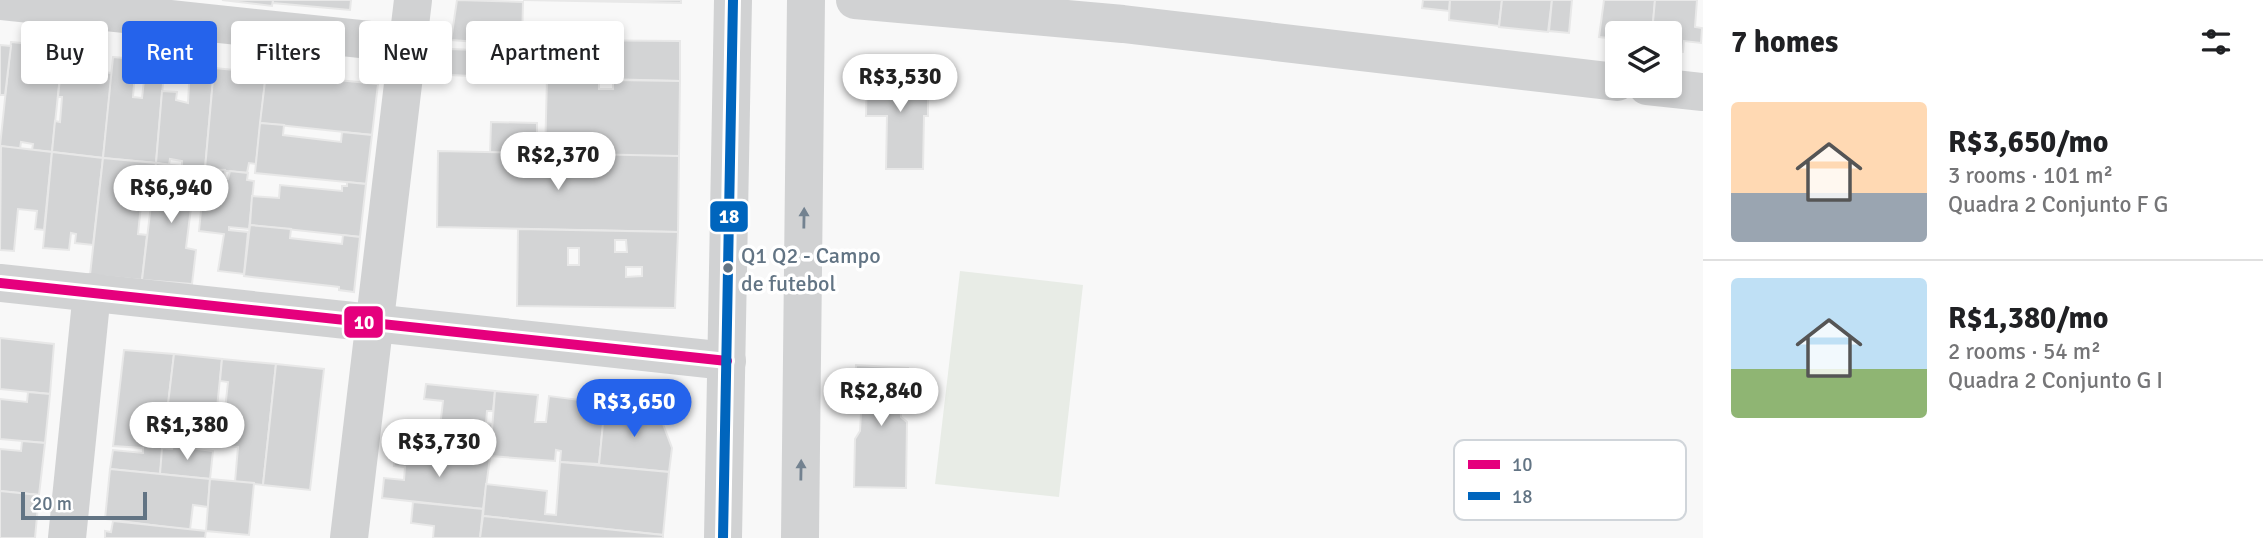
<!DOCTYPE html>
<meta charset="utf-8">
<style>
body{margin:0;font-family:Signika,sans-serif;background:#f2f2f2;color:#202124;height:100vh;display:flex;flex-direction:column;font-size:26px;white-space:nowrap}
*{box-sizing:border-box;margin:0}
p{font-size:23px;color:#757577}
.icon{flex:none;width:38px;height:38px;fill:none;stroke:currentColor;stroke-width:2;stroke-linecap:round;stroke-linejoin:round}
.map{position:relative;flex:1;overflow:hidden}
.sheet{display:flex;flex-direction:column;background:#fff;width:560px}
.sheet>*{flex:none}
.hud{position:absolute;left:21px;top:21px;width:665px;height:63px;display:flex;gap:14px}
.buttons{position:absolute;left:1605px;top:21px;display:grid;gap:14px}
.buttons a{display:grid;place-items:center;width:77px;height:77px;border-radius:7px;background:#fff;box-shadow:0 4px 10px #0003;font-size:35px}
.scale{position:absolute;left:21px;bottom:18px;width:126px;box-sizing:border-box;padding-left:7px;border:4px solid #627484;border-top:0;font-size:19px;line-height:24px;white-space:nowrap;color:#627484;-webkit-text-stroke:5px #fff;paint-order:stroke}
.price{position:absolute;translate:-50% -60px;padding:0 16px;border-radius:24px;background:#fff;color:#222;font-size:23px;line-height:46px;filter:drop-shadow(0 2px 4px #0008)}
.price::after{content:'';position:absolute;left:50%;top:42px;width:21px;height:16px;margin-left:-10px;background:inherit;clip-path:polygon(0 0,100% 0,50% 100%)}
.price.on{background:#2563eb;color:#fff}
ul{padding:0;list-style:none}
li{display:flex;align-items:center;gap:21px;height:175px;padding:0 28px}
li+li{border-top:2px solid #e0e0e0}
li span{display:grid;place-items:center;flex:none;width:196px;height:140px;border-radius:7px;color:#555}
li>.icon{margin-inline-start:auto}
span .icon{width:84px;height:84px;fill:#fffc;stroke-width:1}
li b{font-size:30px}
h2{display:flex;justify-content:space-between;align-items:center;height:84px;padding:0 28px;font-size:30px}
.chip{padding:0 24px;border-radius:7px;background:#fff;box-shadow:0 4px 10px #0003;font-size:24px;line-height:63px}
.chip.on{background:#2563eb;color:#fff}
main{display:flex;flex:1;min-height:0}
.map>svg:first-child{display:block}
</style>
<main>
<div class="map">
<svg width="1703" height="538" viewBox="0 0 1703 538">
<rect width="100%" height="100%" fill="#f8f8f8"/>
<!-- green -->
<path fill="#e8ece6" d="M 960,271 L 1083,285 L 1059,497 L 935,484 Z"/>
<!-- building -->
<g fill="#d3d4d5" stroke="#e8e8e8" stroke-width="2" fill-rule="evenodd">
<path d="M 222,0 L 273,0 L 272,6 Z"/>
<path d="M 273,0 L 351,0 L 350,10 L 273,3 Z"/>
<path d="M 457,0 L 523,2 L 522,45 L 451,40 Z"/>
<path d="M 523,0 L 607,1 L 681,0 L 681,3 Z"/>
<path d="M 1423,0 L 1450,0 L 1449,11 L 1422,8 Z"/>
<path d="M 1450,0 L 1502,0 L 1499,26 L 1449,20 Z"/>
<path d="M 1502,0 L 1552,0 L 1548,32 L 1499,27 Z"/>
<path d="M 1552,0 L 1572,0 L 1569,33 L 1549,31 Z"/>
<path d="M 1604,0 L 1655,0 L 1653,24 L 1646,24 L 1646,33 L 1617,33 L 1617,39 L 1599,37 Z"/>
<path d="M 1655,0 L 1697,0 L 1695,27 L 1702,28 L 1701,43 L 1684,41 L 1683,52 L 1670,51 L 1670,33 L 1652,33 Z"/>
<path d="M 564,40 L 680,41 L 680,81 L 563,78 Z"/>
<path d="M 11,42 L 63,47 L 52,152 L 32,150 L 33,144 L 21,142 L 20,149 L 0,146 ZM 46,52 L 60,54 L 60,68 L 45,66 Z"/>
<path d="M 0,45 L 11,46 L 5,95 L 0,95 Z"/>
<path d="M 451,49 L 521,52 L 520,78 L 448,75 Z"/>
<path d="M 63,50 L 94,53 L 92,71 L 112,73 L 103,158 L 52,152 L 55,121 L 60,122 L 62,97 L 58,97 Z"/>
<path d="M 113,57 L 136,59 L 133,97 L 142,98 L 145,71 L 164,72 L 156,163 L 103,158 Z"/>
<path d="M 190,65 L 214,68 L 205,169 L 182,166 L 182,161 L 170,159 L 169,165 L 156,163 L 162,91 L 177,92 L 176,100 L 188,103 Z"/>
<path d="M 214,68 L 266,73 L 256,164 L 249,163 L 247,173 L 205,169 Z"/>
<path d="M 867,69 L 923,69 L 922,99 L 928,99 L 928,116 L 924,116 L 923,169 L 886,169 L 887,116 L 866,116 Z"/>
<path d="M 266,73 L 378,84 L 372,135 L 260,123 Z"/>
<path d="M 547,78 L 599,79 L 599,89 L 613,89 L 613,80 L 680,81 L 679,156 L 611,156 L 611,144 L 598,144 L 598,156 L 545,155 Z"/>
<path d="M 491,122 L 537,123 L 537,152 L 545,152 L 545,155 L 490,154 Z"/>
<path d="M 260,123 L 284,125 L 283,135 L 341,142 L 342,132 L 372,135 L 366,184 L 255,173 Z"/>
<path d="M 1,146 L 52,152 L 44,230 L 35,229 L 37,211 L 18,209 L 14,251 L 0,250 Z"/>
<path d="M 438,151 L 679,156 L 678,232 L 437,227 Z"/>
<path d="M 52,152 L 103,158 L 93,245 L 75,243 L 76,234 L 71,233 L 69,250 L 43,248 Z"/>
<path d="M 103,158 L 156,163 L 153,186 L 143,186 L 138,234 L 147,235 L 142,280 L 90,275 Z"/>
<path d="M 156,163 L 205,169 L 203,186 L 194,184 L 186,248 L 196,250 L 192,284 L 142,280 Z"/>
<path d="M 205,169 L 225,170 L 224,179 L 228,179 L 230,171 L 248,173 L 247,180 L 254,181 L 249,229 L 229,227 L 229,230 L 248,232 L 244,274 L 218,271 L 224,234 L 199,231 Z"/>
<path d="M 347,182 L 366,184 L 360,237 L 250,225 L 252,196 L 279,198 L 280,185 L 342,191 L 342,186 L 347,186 Z"/>
<path d="M 250,225 L 291,229 L 290,238 L 342,244 L 343,235 L 360,237 L 354,292 L 339,290 L 339,287 L 244,276 Z"/>
<path d="M 518,229 L 678,232 L 675,308 L 517,306 ZM 615,240 L 626,240 L 627,252 L 615,252 ZM 568,248 L 579,248 L 579,265 L 568,265 ZM 626,267 L 642,267 L 642,276 L 626,277 Z"/>
<path d="M 0,338 L 54,344 L 50,394 L 0,389 Z"/>
<path d="M 124,350 L 174,354 L 160,474 L 110,469 L 113,450 L 143,453 L 143,448 L 113,446 Z"/>
<path d="M 174,354 L 222,359 L 213,447 L 170,442 L 172,429 L 165,429 Z"/>
<path d="M 222,359 L 276,364 L 263,485 L 235,482 L 238,447 L 221,446 L 228,382 L 220,381 Z"/>
<path d="M 276,364 L 324,369 L 310,490 L 263,485 Z"/>
<path d="M 856,365 L 908,368 L 907,393 L 900,398 L 901,417 L 907,422 L 906,488 L 854,487 L 855,439 L 860,431 L 861,412 L 855,406 Z"/>
<path d="M 426,384 L 495,391 L 493,411 L 487,411 L 486,423 L 492,424 L 490,458 L 437,453 L 443,401 L 424,399 Z"/>
<path d="M 495,391 L 538,395 L 535,422 L 546,422 L 549,396 L 588,401 L 587,413 L 604,415 L 599,464 L 560,462 L 561,451 L 556,450 L 555,461 L 490,456 Z"/>
<path d="M 28,392 L 50,394 L 45,443 L 0,439 L 0,399 L 27,402 Z"/>
<path d="M 605,402 L 657,408 L 672,448 L 669,472 L 599,465 Z"/>
<path d="M 22,441 L 45,443 L 39,495 L 0,491 L 0,449 L 21,451 Z"/>
<path d="M 173,446 L 213,451 L 210,479 L 160,474 L 162,448 L 172,449 Z"/>
<path d="M 396,448 L 490,458 L 483,509 L 382,498 L 384,478 L 404,480 L 405,467 L 394,466 Z"/>
<path d="M 560,462 L 669,472 L 663,535 L 483,516 L 486,484 L 547,491 L 545,514 L 556,515 Z"/>
<path d="M 110,469 L 210,479 L 208,507 L 193,505 L 190,530 L 105,519 Z"/>
<path d="M 210,479 L 254,483 L 249,535 L 206,531 Z"/>
<path d="M 0,491 L 39,495 L 35,538 L 0,538 Z"/>
<path d="M 413,502 L 483,509 L 480,538 L 433,538 L 434,526 L 411,523 Z"/>
<path d="M 483,516 L 663,535 L 663,538 L 480,538 Z"/>
<path d="M 113,521 L 206,531 L 205,538 L 105,538 L 105,531 L 111,532 Z"/>
</g>
<g fill="none" stroke-linecap="round" stroke-linejoin="round">
<!-- minor -->
<g stroke="#d1d2d3" stroke-width="38">
<path d="M 855,0 L 1123,24 L 1617,82"/>
<path d="M 0,1 L 408,44"/>
<path d="M 1647,86 L 1703,92"/>
<path d="M 0,283 L 727,361"/>
<path d="M 67,538 L 92,292"/>
<path d="M 349,538 L 413,0"/>
<path d="M 723,538 L 733,0"/>
<path d="M 800,538 L 806,0"/>
</g>
<defs>
<path id="bus-1" d="M 0,283 L 727,361"/>
<path id="bus-2" d="M 723,538 L 733,0"/>
</defs>
<!-- bus-1 casing -->
<use href="#bus-1" stroke="#fff" stroke-width="16"/>
<!-- bus-2 casing -->
<use href="#bus-2" stroke="#fff" stroke-width="16"/>
<!-- bus-1 -->
<use href="#bus-1" stroke="#e5007d" stroke-width="10"/>
<!-- bus-2 -->
<use href="#bus-2" stroke="#0065bd" stroke-width="10"/>
</g>
<!-- one-way arrows -->
<defs><path id="oneway-solid" d="M-6-.8H1V-3.2L6.5 0L1 3.2V.8H-6Z" transform="scale(1.75)"/></defs>
<g fill="#738290">
<use href="#oneway-solid" transform="translate(804 218) rotate(-89)"/>
<use href="#oneway-solid" transform="translate(801 470) rotate(-89)"/>
</g>
<!-- markers -->
<circle fill="#627484" stroke="#fff" stroke-width="2.5" cx="728" cy="268" r="6"/>
<g text-anchor="middle" dominant-baseline="central" stroke-width="7" stroke-linejoin="round" paint-order="stroke">
<!-- bus labels -->
<g font-size="22" fill="#627484" stroke="#fff" text-anchor="start">
<text x="741" y="255">Q1 Q2 - Campo<tspan x="741" dy="28">de futebol</tspan></text>
</g>
</g>
<!-- legend -->
<rect x="1454" y="440" width="232" height="80" rx="10" fill="#fff" stroke="#d0d5da" stroke-width="2"/>
<rect x="1468" y="460" width="32" height="9" fill="#e5007d"/>
<rect x="1468" y="492" width="32" height="8" fill="#0065bd"/>
<g font-size="19" fill="#627484">
<text x="1512" y="471">10</text>
<text x="1512" y="503">18</text>
</g>
<g stroke="#fff" stroke-width="2.5">
<rect x="709" y="200" width="40" height="33" rx="7" fill="#0065bd"/>
<rect x="343" y="305" width="41" height="34" rx="7" fill="#e5007d"/>
</g>
<g font-size="19" text-anchor="middle" font-weight="bold" fill="#fff">
<text x="729" y="223">18</text>
<text x="364" y="329">10</text>
</g>
</svg>
<div class="buttons">
<a><svg class="icon" aria-label="layers" viewBox="0 0 24 24"><path d="M12 4l9 5-9 5-9-5zM3 14l9 5 9-5"/></svg></a>
</div>
<div class="scale">20 m</div>
<b class="price" style="left:900px;top:114px">R$3,530</b>
<b class="price" style="left:558px;top:192px">R$2,370</b>
<b class="price" style="left:171px;top:225px">R$6,940</b>
<b class="price" style="left:881px;top:428px">R$2,840</b>
<b class="price on" style="left:634px;top:439px">R$3,650</b>
<b class="price" style="left:187px;top:462px">R$1,380</b>
<b class="price" style="left:439px;top:479px">R$3,730</b>
<div class="hud">
<a class="chip">Buy</a>
<a class="chip on">Rent</a>
<a class="chip">Filters</a>
<a class="chip">New</a>
<a class="chip">Apartment</a>
</div>
</div>
<section class="sheet">
<h2>7 homes<svg class="icon" aria-label="filters" viewBox="0 0 24 24"><path d="M4 7h16M4 17h16"/><circle cx="9" cy="7" r="2"/><circle cx="15" cy="17" r="2"/></svg></h2>
<ul>
<li><span style="background:linear-gradient(#ffd9b3 65%,#9aa5b1 0)"><svg class="icon" aria-label="home" viewBox="0 0 24 24"><path d="M3 11l9-7 9 7M6 9v11h12V9"/></svg></span><div><b>R$3,650/mo</b><p>3 rooms · 101 m²</p><p>Quadra 2 Conjunto F G</p></div></li>
<li><span style="background:linear-gradient(#bfe0f5 65%,#8fb573 0)"><svg class="icon" aria-label="home" viewBox="0 0 24 24"><path d="M3 11l9-7 9 7M6 9v11h12V9"/></svg></span><div><b>R$1,380/mo</b><p>2 rooms · 54 m²</p><p>Quadra 2 Conjunto G I</p></div></li>
</ul>
</section>
</main>
